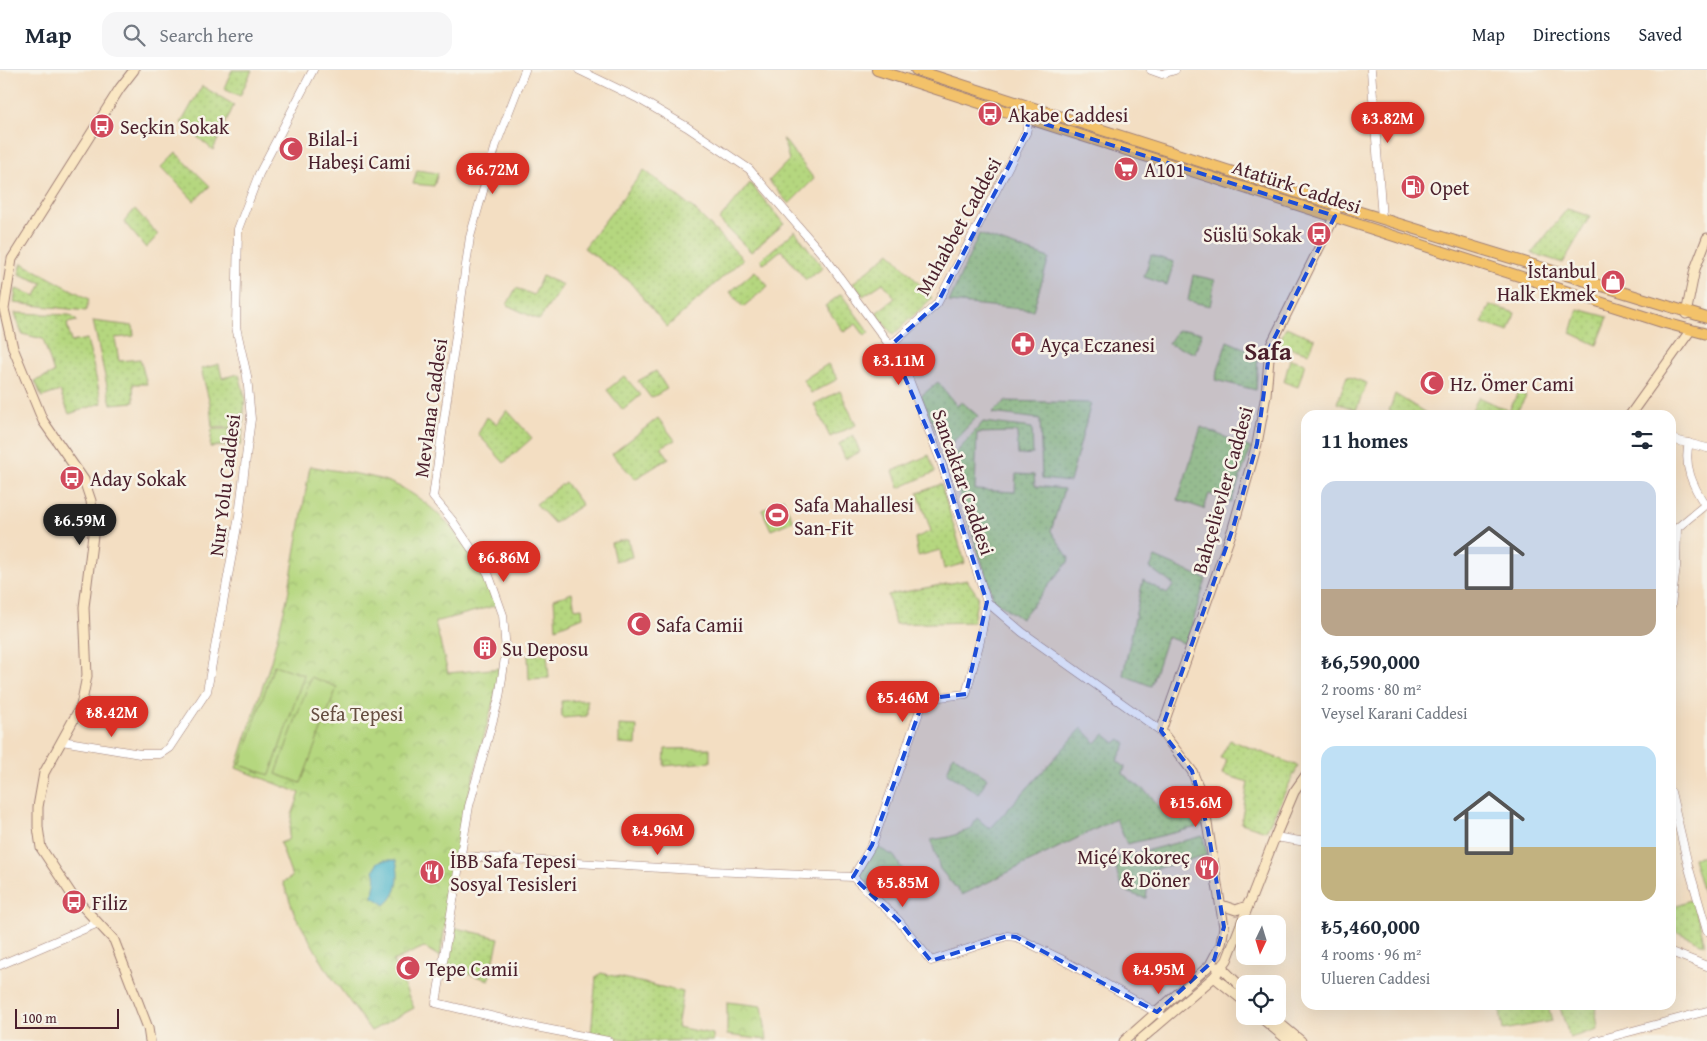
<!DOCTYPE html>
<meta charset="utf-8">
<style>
body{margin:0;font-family:"Gentium Book Plus",serif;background:#f6f6f7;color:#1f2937;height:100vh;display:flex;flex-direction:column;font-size:19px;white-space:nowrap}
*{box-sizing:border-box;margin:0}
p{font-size:16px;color:#747a83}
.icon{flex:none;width:28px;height:28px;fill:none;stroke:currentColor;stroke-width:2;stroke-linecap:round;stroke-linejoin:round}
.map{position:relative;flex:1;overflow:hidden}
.sheet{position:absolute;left:1301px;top:340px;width:375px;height:600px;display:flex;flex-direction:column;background:#fff;border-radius:15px;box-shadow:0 5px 20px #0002}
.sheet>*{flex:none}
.needle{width:32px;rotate:184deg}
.buttons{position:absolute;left:1236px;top:845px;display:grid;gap:10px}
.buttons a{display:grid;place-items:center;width:50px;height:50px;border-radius:10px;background:#fff;box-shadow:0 5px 20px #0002;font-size:25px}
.scale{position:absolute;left:15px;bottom:12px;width:104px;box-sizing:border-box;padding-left:5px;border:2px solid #4a1f2b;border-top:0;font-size:14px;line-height:18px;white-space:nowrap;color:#4a1f2b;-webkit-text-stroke:4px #f7f3e8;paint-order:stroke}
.price{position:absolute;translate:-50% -42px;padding:0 11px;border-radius:18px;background:#d93025;color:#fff;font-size:16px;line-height:32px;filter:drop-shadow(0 1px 2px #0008)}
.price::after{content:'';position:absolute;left:50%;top:30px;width:15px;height:11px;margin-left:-8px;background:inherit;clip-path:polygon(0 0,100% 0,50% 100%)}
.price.active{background:#222;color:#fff}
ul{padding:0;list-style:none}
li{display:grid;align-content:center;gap:10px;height:265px;padding:0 20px}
li span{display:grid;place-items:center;height:155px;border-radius:15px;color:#555}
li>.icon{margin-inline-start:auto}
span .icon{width:90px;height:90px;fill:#fffc;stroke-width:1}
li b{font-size:21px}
h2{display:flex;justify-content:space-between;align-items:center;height:60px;padding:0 20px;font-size:21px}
header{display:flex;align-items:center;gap:30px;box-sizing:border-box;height:70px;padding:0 25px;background:#fff;border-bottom:1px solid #e0e1e3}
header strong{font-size:24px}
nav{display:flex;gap:28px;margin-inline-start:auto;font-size:18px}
.search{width:350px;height:45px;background:#f6f6f7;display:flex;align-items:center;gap:12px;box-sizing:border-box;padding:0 18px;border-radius:15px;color:#747a83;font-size:19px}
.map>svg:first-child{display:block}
</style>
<header>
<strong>Map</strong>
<div class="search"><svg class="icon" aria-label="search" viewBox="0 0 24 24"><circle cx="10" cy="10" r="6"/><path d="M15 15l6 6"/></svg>Search here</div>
<nav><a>Map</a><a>Directions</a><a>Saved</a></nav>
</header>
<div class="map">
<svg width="1707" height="971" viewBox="0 0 1707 971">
<defs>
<pattern id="grass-dots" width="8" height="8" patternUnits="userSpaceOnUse" patternTransform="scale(1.25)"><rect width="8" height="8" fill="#b5d77f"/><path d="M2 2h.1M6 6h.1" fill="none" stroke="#9db86e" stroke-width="1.8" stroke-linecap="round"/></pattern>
<pattern id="park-crowns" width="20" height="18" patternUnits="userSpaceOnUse" patternTransform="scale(1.25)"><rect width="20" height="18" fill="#b5d77f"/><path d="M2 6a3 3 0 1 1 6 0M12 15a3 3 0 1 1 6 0" fill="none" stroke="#9db86e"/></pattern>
</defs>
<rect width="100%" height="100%" fill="#f7f3e8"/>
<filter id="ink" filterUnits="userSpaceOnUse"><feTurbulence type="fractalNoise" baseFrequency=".02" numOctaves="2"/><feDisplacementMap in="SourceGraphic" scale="10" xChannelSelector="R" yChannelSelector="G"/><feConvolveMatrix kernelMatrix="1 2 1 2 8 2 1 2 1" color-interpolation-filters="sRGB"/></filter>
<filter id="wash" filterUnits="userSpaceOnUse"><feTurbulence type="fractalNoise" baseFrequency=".0096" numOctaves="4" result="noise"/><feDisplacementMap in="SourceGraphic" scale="20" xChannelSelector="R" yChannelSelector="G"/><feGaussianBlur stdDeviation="1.12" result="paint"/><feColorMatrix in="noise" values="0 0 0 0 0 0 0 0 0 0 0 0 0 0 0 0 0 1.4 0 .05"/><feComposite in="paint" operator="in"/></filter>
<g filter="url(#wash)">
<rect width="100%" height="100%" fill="#f3dec2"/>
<!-- grass -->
<g fill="url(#grass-dots)" stroke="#807b55">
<path d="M 232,0 L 252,0 L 240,26 L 224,18 Z"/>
<path d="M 202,16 L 234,35 L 213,80 L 181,53 Z"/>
<path d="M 783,68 L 814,109 L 789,134 L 769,111 L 789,90 Z"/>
<path d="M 176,83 L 210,116 L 194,131 L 162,97 Z"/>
<path d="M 644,100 L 693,138 L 743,189 L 667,257 L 629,211 L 584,178 Z"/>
<path d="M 750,113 L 784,154 L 751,182 L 719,150 Z"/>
<path d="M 135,139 L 158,165 L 146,178 L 124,152 Z"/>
<path d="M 1567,139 L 1590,146 L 1563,193 L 1532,183 Z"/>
<path d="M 795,161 L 823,198 L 806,210 L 781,180 L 764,194 L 760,190 Z"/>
<path d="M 979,164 L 1049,188 L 1033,240 L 949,232 Z"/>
<path d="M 890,182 L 932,228 L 893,265 L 876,243 L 895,228 L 883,213 L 863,226 L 853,213 Z"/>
<path d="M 1151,185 L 1174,192 L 1167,215 L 1144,207 Z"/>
<path d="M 22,193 L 89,229 L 86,241 L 14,233 L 16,219 L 36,226 L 42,213 L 19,204 Z"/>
<path d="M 755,201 L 768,216 L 743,237 L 730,222 Z"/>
<path d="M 1193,205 L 1215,210 L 1210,236 L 1188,231 Z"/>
<path d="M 542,206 L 563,215 L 539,250 L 507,235 L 516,218 L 534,225 Z"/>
<path d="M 841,224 L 869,262 L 865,266 L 856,254 L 844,262 L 825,236 Z"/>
<path d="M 1490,235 L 1515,243 L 1509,262 L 1482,253 Z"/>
<path d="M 1578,239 L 1608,247 L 1597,275 L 1571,263 Z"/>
<path d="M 15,243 L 70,245 L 77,251 L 67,253 L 71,272 L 87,269 L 102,333 L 69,344 L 60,321 L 42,327 L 35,311 L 54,303 L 43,269 L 22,264 Z"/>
<path d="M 93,251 L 133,256 L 134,266 L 115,268 L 119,291 L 140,289 L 147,314 L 133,314 L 134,332 L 111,334 Z"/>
<path d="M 1286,257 L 1315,269 L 1309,283 L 1281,276 L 1279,273 Z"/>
<path d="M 1190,260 L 1202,263 L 1195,283 L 1168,274 L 1177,261 Z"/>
<path d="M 1227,271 L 1258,284 L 1256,320 L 1215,310 Z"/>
<path d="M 1290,289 L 1305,293 L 1298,317 L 1284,312 Z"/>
<path d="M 219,294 L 222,308 L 239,304 L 245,327 L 243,358 L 212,357 L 210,334 L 201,299 Z"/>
<path d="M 828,294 L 838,309 L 811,323 L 803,310 Z"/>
<path d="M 656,301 L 667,319 L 651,328 L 638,311 Z"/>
<path d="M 624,306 L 641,325 L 623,340 L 607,320 Z"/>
<path d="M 1347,306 L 1367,313 L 1356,340 L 1337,333 Z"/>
<path d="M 938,312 L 956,335 L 962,332 L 978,346 L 945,380 L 921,326 Z"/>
<path d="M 840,321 L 856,355 L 830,367 L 814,334 Z"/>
<path d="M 1518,322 L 1526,326 L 1515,345 L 1469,345 L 1479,327 L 1509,341 Z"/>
<path d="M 1395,324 L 1429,345 L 1401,345 L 1389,341 Z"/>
<path d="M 1005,331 L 1091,333 L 1070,412 L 1042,409 L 1040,349 L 992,343 Z"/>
<path d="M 507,340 L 532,368 L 504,393 L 478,364 L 487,347 L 497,354 Z"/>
<path d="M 658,348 L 675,370 L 661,377 L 669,388 L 635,409 L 612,384 Z"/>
<path d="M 983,352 L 1032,358 L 1033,384 L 1018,385 L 1017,362 L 977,363 L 975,420 L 1015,422 L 1016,404 L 1034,405 L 1035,416 L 1064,419 L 1051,461 L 1069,488 L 1068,492 L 1021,549 L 994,530 L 949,391 Z"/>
<path d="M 1201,357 L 1251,378 L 1231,432 L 1209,424 L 1204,439 L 1178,430 Z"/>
<path d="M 853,365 L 860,382 L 845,389 L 839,374 Z"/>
<path d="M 929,385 L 935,402 L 899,418 L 893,401 Z"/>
<path d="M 565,412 L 582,435 L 554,453 L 536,434 Z"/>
<path d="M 941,414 L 965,493 L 944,499 L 940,480 L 918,486 L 915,468 L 931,461 L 918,423 Z"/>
<path d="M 628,469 L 632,487 L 615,491 L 611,473 Z"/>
<path d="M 1155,487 L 1206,509 L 1186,574 L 1167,567 L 1151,616 L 1123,605 L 1143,510 L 1167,524 L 1174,515 L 1150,498 Z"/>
<path d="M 967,510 L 978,526 L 973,552 L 895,554 L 888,525 Z"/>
<path d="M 572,523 L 575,539 L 582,538 L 583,547 L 556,558 L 554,529 Z"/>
<path d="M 547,584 L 549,608 L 529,609 L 528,585 Z"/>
<path d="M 587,630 L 587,646 L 562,648 L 561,631 Z"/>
<path d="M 619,655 L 637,656 L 636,675 L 619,674 Z"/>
<path d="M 1082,658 L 1096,673 L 1104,664 L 1115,673 L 1120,669 L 1126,674 L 1117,691 L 1125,697 L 1123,704 L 1150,725 L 1169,750 L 1201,741 L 1202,756 L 1127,774 L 1116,749 L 962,825 L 940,799 L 931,770 L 949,767 L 971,759 L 977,748 L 990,759 Z"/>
<path d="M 1230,670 L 1298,696 L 1266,761 L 1241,753 L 1248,712 L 1222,704 L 1227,690 L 1220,688 Z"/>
<path d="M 953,685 L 987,708 L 979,724 L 947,703 Z"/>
<path d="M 1203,766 L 1207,785 L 1150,800 L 1146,828 C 1118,822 1120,814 1114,789 Z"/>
<path d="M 1707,786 L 1707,837 L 1693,788 Z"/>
<path d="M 1693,829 L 1705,875 L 1671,859 L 1671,837 Z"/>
<path d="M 456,858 L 499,868 L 489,910 L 446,897 Z"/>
<path d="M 601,903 L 683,922 L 677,957 L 713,964 L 713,971 L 637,971 L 591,964 L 596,907 Z"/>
<path d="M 1499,935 L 1548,935 L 1552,951 L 1503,960 Z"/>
<path d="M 1559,935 L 1595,935 L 1598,959 L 1570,968 Z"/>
</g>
<!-- park -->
<g fill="url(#park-crowns)" stroke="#807b55">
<path d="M 417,100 L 438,103 L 434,116 L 413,114 Z"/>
<path d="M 212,359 L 243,359 L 241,375 L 210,377 Z"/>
<path d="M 310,396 C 333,401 368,404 389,412 C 442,433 476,485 498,535 L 435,552 L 448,603 L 502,598 L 462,750 L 440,887 L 424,877 L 393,891 L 414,938 L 371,961 L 328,902 L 295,845 L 283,812 L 292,807 L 280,773 L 288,770 L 292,745 L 300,723 L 236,698 L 271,591 L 288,525 Z"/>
<path d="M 710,678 L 710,692 L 664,696 L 665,679 Z"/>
<path d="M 877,777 L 894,786 L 904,802 L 873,818 L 859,805 Z"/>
<path d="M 727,932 L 762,936 L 767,970 L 727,965 Z"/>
</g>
<!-- pitch -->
<g fill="#b5d77f" stroke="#807b55">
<path d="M 783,428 L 793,451 L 771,460 L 762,440 Z"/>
<path d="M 274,595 L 304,605 L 270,705 L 240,695 Z"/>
<path d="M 311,607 L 337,617 L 301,713 L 276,704 Z"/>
</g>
<!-- water -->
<path fill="#4eb6cc" stroke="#4c6a7c" d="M 384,790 L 396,790 C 400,807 399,824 385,835 L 373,827 C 373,816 378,811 374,800 L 378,792 Z"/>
</g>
<g filter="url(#ink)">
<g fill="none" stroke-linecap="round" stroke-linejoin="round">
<defs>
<g id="tertiary">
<path d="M 525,0 L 496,75 L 470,167 L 433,427 L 452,450 L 488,503 L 503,545 L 506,581 L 499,628 L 469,736 L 436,933 L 536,957 L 608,971"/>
<path d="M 579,0 L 639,29 L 687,57 L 749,99 L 824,186 L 902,292 L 940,389 L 987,532 L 1022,562 L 1161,661"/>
<path d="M 1151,0 L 1162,4 L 1175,0"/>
<path d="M 1371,0 L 1382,149"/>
<path d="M 891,275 L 937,234 L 1026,63 L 1031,38"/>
<path d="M 1671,369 L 1707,378"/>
<path d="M 1671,536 L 1676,497 L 1677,458 L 1705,435 C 1693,416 1683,396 1689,373"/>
<path d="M 62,671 L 140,684 L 160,684 L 169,678 L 207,621 L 239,446 L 247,379 L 251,349 L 247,306 L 236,257 L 238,159 L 259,104 L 313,0"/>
<path d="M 1671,722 L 1688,795 L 1707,861"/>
<path d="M 1275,767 L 1306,772"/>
<path d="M 462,786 L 711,801 L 853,807 L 899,851 L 931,891 L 1007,866 L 1016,867 L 1061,889 L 1161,945"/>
<path d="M 853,807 L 872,775 L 922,634 L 931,628 L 966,624 L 980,571 L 987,532"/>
<path d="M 1671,882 L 1707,896"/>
<path d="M 0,895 L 98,853"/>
<path d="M 1595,971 L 1707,941"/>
</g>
<g id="secondary">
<path d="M 134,0 L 120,18 L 12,189 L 4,239 L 13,278 L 43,351 L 84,410 L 91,431 L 94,457 L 84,537 L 87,606 L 81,636 L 44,703 L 38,737 L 38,757 L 41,778 L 72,825 L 114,870 L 148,958 L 150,971"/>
<path d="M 1686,244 L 1695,199 L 1707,168"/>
<path d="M 1630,345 L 1690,261"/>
<path d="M 1221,835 L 1236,840 L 1247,836 L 1249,832"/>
<path d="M 1217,897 L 1222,898 L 1245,921"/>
<path d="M 1214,907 L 1245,932"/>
<path d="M 1259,946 L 1289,971"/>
<path d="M 1271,946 L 1301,971"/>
<path d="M 1124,971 L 1210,895 L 1221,874 L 1224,857 L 1205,741 L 1200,721 L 1192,701 L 1161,661 L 1233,458 L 1257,374 L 1266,325 L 1270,277 L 1335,146 L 1337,135"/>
<path d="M 1139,971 L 1214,907 L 1227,890 L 1275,767 L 1294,722 L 1306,705"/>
</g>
<g id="primary">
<path d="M 877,0 L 1665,253 L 1707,264"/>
<path d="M 916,0 L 1301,124 L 1707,248"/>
</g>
</defs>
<!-- tertiary casing -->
<use href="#tertiary" stroke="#9e7e76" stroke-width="9"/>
<!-- secondary casing -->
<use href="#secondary" stroke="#9e7e76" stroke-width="11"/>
<!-- primary casing -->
<use href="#primary" stroke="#9e7e76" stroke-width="12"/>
<!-- tertiary -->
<use href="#tertiary" stroke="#fff" stroke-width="8"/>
<!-- secondary -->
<use href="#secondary" stroke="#fae7c3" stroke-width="9"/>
<!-- primary -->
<use href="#primary" stroke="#f3c26a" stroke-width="10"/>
</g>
</g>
<!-- marked area -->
<path fill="#1d4ed8" fill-opacity="0.2" stroke="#1d4ed8" stroke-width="4" stroke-dasharray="10 6" stroke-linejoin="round" d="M 1029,49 L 1335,146 L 1270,277 L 1257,374 L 1233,458 L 1161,661 L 1192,701 L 1208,760 L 1224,857 L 1214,890 L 1157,942 L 1016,867 L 1007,866 L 931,891 L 899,851 L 853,807 L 872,775 L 922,634 L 931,628 L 966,624 L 987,532 L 940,389 L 891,275 L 937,234 L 1026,63 Z"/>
<!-- icons -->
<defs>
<symbol id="bus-disc" viewBox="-11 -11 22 22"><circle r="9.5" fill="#d1495b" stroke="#f7f3e8"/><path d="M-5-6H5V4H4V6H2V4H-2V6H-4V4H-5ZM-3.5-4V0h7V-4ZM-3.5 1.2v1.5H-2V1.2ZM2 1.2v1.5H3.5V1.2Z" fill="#fff"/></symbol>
<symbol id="mosque-disc" viewBox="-11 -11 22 22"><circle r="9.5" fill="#d1495b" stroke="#f7f3e8"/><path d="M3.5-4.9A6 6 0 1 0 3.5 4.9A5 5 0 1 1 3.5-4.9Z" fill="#fff"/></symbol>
<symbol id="supermarket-disc" viewBox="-11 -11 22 22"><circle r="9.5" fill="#d1495b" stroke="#f7f3e8"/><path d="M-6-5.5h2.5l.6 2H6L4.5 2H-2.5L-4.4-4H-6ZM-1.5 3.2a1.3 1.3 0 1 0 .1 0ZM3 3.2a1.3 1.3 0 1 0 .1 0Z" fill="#fff"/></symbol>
<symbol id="fuel-disc" viewBox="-11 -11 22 22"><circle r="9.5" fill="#d1495b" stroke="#f7f3e8"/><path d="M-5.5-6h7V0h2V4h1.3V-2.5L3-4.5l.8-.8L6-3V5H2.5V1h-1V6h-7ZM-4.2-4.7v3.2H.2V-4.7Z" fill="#fff"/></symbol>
<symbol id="shop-disc" viewBox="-11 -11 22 22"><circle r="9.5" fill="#d1495b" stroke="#f7f3e8"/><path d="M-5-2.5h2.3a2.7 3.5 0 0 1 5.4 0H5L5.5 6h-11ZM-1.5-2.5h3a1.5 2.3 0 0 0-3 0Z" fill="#fff"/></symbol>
<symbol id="pharmacy-disc" viewBox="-11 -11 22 22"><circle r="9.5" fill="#d1495b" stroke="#f7f3e8"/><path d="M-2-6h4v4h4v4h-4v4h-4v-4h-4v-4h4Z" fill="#fff"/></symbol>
<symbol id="stadium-disc" viewBox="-11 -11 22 22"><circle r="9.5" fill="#d1495b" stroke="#f7f3e8"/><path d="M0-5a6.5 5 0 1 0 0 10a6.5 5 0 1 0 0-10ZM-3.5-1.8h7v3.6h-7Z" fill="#fff"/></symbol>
<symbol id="building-disc" viewBox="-11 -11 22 22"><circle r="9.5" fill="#d1495b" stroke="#f7f3e8"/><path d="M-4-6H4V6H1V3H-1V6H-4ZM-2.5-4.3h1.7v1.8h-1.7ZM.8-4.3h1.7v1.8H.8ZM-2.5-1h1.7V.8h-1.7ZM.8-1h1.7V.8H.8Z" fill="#fff"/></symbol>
<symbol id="restaurant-disc" viewBox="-11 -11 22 22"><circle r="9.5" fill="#d1495b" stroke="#f7f3e8"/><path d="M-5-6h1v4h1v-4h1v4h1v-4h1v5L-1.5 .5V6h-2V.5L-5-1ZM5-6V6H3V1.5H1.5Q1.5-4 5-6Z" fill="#fff"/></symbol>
</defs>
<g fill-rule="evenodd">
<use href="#bus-disc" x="976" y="30" width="28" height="28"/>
<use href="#bus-disc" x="88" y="42" width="28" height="28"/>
<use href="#mosque-disc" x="277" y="65" width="28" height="28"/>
<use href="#supermarket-disc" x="1112" y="85" width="28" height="28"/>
<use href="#fuel-disc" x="1399" y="103" width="28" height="28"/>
<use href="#bus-disc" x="1305" y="150" width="28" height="28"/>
<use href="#shop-disc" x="1599" y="198" width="28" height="28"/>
<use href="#pharmacy-disc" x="1009" y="260" width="28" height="28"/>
<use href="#mosque-disc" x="1418" y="299" width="28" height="28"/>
<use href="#bus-disc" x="58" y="394" width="28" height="28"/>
<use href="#stadium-disc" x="763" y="431" width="28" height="28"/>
<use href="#mosque-disc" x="625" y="540" width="28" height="28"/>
<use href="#building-disc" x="471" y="564" width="28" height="28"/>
<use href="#restaurant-disc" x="1193" y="784" width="28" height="28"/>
<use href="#restaurant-disc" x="418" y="788" width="28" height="28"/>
<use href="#bus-disc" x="60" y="818" width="28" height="28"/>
<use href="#mosque-disc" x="394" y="884" width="28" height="28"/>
</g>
<g text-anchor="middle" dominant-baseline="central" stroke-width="5" stroke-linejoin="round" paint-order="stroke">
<!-- poi labels -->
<g font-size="20" fill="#4a1f2b" stroke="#f7f3e8" text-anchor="start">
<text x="1008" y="44">Akabe Caddesi</text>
<text x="120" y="56">Seçkin Sokak</text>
<text x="308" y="68">Bilal-i<tspan x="308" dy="23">Habeşi Cami</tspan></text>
<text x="1144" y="99">A101</text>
<text x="1430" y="117">Opet</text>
<text x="1302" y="164" text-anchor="end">Süslü Sokak</text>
<text x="1596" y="200" text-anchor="end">İstanbul<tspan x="1596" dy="23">Halk Ekmek</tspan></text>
<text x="1040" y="274">Ayça Eczanesi</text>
<text x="1450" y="313">Hz. Ömer Cami</text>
<text x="90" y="408">Aday Sokak</text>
<text x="794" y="434">Safa Mahallesi<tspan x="794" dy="23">San-Fit</tspan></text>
<text x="656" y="554">Safa Camii</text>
<text x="502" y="578">Su Deposu</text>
<text x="1190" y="786" text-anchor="end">Miçé Kokoreç<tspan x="1190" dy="23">&amp; Döner</tspan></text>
<text x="450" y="790">İBB Safa Tepesi<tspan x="450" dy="23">Sosyal Tesisleri</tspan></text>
<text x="92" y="832">Filiz</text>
<text x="426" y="898">Tepe Camii</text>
</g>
<!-- street labels -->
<g font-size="20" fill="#4a1f2b" stroke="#f7f3e8">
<text transform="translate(1297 116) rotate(18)">Atatürk Caddesi</text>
<text transform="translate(958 156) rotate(-61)">Muhabbet Caddesi</text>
<text transform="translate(430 338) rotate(-82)">Mevlana Caddesi</text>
<text transform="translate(964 412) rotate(71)">Sancaktar Caddesi</text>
<text transform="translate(224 415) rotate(-83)">Nur Yolu Caddesi</text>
<text transform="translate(1222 420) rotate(-74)">Bahçelievler Caddesi</text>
</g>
<!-- park labels -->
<g font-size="20" fill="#654d40" stroke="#f7f3e8">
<text x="357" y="643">Sefa Tepesi</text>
</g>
<!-- district labels -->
<g font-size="25" font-weight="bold" fill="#4a1f2b" stroke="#f7f3e8">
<text x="1268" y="281">Safa</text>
</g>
</g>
</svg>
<div class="buttons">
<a><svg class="needle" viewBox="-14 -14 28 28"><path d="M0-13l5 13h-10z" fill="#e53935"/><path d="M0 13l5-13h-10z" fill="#747a83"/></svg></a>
<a><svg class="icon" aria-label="locate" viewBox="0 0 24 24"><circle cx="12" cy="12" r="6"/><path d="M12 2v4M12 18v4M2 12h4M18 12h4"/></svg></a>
</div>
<div class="scale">100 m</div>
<b class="price" style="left:1388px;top:74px">₺3.82M</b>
<b class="price" style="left:493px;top:125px">₺6.72M</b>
<b class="price" style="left:899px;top:316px">₺3.11M</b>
<b class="price active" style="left:80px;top:476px">₺6.59M</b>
<b class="price" style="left:504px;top:513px">₺6.86M</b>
<b class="price" style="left:903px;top:653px">₺5.46M</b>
<b class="price" style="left:112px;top:668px">₺8.42M</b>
<b class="price" style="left:1196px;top:758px">₺15.6M</b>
<b class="price" style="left:658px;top:786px">₺4.96M</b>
<b class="price" style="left:903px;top:838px">₺5.85M</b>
<b class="price" style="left:1159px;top:925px">₺4.95M</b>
<section class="sheet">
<h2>11 homes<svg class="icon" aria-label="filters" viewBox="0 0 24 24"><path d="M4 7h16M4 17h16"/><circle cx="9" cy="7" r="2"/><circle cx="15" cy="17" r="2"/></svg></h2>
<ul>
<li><span style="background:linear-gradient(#c9d6e8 70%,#b9a48a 0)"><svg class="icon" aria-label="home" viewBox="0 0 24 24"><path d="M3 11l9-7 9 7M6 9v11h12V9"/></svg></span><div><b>₺6,590,000</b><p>2 rooms · 80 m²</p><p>Veysel Karani Caddesi</p></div></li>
<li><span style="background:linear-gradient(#bfe0f5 65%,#c2b280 0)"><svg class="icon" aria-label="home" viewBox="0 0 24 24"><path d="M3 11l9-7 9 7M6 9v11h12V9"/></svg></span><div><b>₺5,460,000</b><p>4 rooms · 96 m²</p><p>Ulueren Caddesi</p></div></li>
</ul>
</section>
</div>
